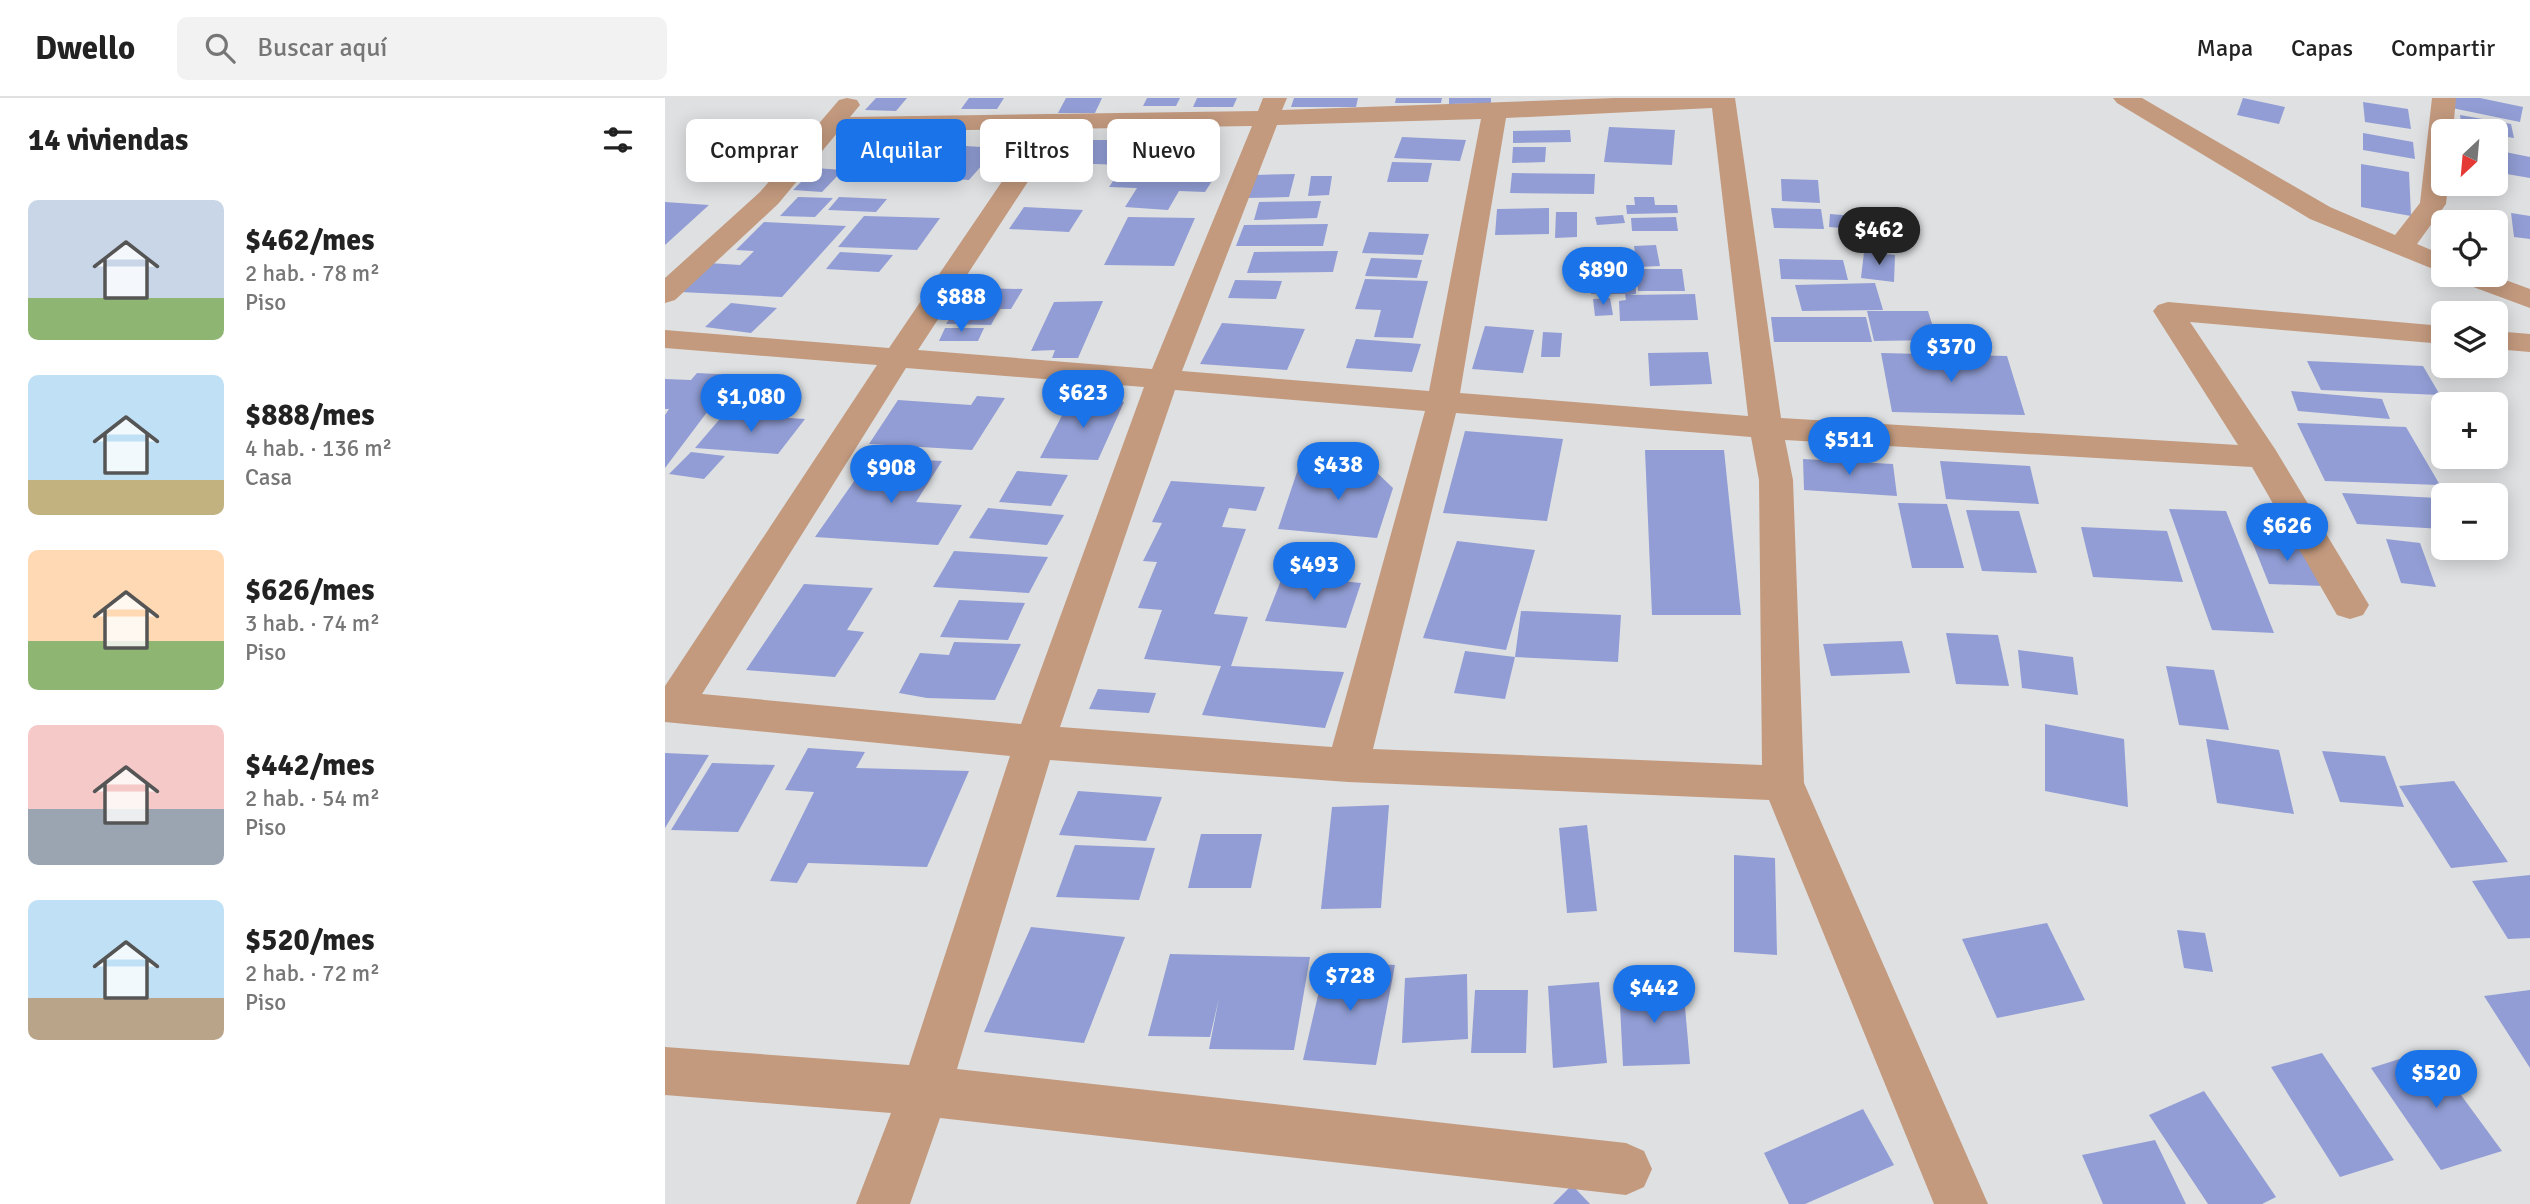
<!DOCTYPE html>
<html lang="es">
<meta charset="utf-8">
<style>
body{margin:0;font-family:Signika,sans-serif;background:#f2f2f2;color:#222;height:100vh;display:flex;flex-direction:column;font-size:26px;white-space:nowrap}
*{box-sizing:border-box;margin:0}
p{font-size:23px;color:#767676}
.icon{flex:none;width:38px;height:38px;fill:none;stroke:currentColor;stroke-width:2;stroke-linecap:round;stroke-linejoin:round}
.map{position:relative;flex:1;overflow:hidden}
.drawer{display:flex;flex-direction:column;background:#fff;width:665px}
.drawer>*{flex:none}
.guide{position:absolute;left:21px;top:21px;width:665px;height:63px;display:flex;gap:14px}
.needle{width:46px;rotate:206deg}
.buttons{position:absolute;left:1766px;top:21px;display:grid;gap:14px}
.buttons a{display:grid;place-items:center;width:77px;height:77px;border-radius:10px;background:#fff;box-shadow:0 4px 18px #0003;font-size:35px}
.price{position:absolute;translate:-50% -60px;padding:0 16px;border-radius:24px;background:#1a73e8;color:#fff;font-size:23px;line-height:46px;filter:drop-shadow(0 2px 4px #0008)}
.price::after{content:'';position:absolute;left:50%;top:42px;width:21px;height:16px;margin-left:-10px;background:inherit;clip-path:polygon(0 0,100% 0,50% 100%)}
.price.active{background:#222;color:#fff}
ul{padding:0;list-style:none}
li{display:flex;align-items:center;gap:21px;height:175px;padding:0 28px}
li span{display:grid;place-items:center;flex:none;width:196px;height:140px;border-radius:10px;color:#555}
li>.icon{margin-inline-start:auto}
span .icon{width:84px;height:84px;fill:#fffc;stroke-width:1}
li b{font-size:30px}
h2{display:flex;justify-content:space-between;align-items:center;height:84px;padding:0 28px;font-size:30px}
.pill{padding:0 24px;border-radius:10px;background:#fff;box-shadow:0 4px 18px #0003;font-size:24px;line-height:63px}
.pill.active{background:#1a73e8;color:#fff}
header{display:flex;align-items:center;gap:42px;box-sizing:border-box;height:98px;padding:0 35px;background:#fff;border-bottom:2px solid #e0e0e0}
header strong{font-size:33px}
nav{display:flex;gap:38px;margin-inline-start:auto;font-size:24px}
.search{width:490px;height:63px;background:#f2f2f2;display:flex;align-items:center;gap:18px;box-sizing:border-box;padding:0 24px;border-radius:10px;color:#767676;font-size:26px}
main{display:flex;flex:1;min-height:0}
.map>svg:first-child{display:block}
</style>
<header>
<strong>Dwello</strong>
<div class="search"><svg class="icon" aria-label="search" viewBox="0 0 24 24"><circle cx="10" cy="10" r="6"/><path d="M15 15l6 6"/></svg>Buscar aquí</div>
<nav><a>Mapa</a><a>Capas</a><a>Compartir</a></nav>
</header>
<main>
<section class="drawer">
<h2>14 viviendas<svg class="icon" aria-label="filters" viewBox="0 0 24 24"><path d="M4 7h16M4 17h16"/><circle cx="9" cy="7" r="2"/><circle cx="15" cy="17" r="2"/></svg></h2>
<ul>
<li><span style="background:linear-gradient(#c9d6e8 70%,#8fb573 0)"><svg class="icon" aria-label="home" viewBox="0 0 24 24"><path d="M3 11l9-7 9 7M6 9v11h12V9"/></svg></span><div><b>$462/mes</b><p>2 hab. · 78 m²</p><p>Piso</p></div></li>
<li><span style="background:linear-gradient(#bfe0f5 75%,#c2b280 0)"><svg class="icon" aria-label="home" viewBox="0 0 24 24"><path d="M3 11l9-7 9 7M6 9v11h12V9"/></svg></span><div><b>$888/mes</b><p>4 hab. · 136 m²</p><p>Casa</p></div></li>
<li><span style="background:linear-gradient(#ffd9b3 65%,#8fb573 0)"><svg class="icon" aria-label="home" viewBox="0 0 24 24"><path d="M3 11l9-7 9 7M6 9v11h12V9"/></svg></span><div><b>$626/mes</b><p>3 hab. · 74 m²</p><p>Piso</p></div></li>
<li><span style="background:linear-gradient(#f6c9c9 60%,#9aa5b1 0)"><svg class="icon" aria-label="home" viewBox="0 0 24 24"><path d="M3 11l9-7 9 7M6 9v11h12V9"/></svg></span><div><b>$442/mes</b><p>2 hab. · 54 m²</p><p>Piso</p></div></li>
<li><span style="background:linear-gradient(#bfe0f5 70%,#b9a48a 0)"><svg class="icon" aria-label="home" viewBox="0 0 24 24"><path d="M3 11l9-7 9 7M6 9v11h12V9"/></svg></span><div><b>$520/mes</b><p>2 hab. · 72 m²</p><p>Piso</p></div></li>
</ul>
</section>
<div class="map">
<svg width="1865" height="1106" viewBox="0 0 1865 1106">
<rect width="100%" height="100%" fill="#dfe0e2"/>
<!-- building -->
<g fill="#919dd4">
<path d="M 211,0 L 242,0 L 231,13 L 200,12 Z"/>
<path d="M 304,0 L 339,0 L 332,11 L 296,11 Z"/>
<path d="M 401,0 L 437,0 L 430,15 L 393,15 Z"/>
<path d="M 482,0 L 515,0 L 511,8 L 478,8 Z"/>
<path d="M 532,0 L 572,0 L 568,9 L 528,9 Z"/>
<path d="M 629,0 L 693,0 L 691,9 L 626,9 Z"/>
<path d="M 731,0 L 777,0 L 776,5 L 730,5 Z"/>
<path d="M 784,0 L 826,0 L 826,5 L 784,6 Z"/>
<path d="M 1578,0 L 1620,9 L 1614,26 L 1572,17 Z"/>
<path d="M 1789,0 L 1815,0 L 1858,9 L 1855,24 L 1787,10 Z"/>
<path d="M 1698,4 L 1743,11 L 1746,31 L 1700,24 Z"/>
<path d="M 1795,17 L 1846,26 L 1849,40 L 1830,37 L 1830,33 L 1797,31 Z"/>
<path d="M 944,29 L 1010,32 L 1007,67 L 939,64 Z"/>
<path d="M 905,32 L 906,44 L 848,45 L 848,33 Z"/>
<path d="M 1698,35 L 1748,44 L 1750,61 L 1698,52 Z"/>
<path d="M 737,39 L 801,42 L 795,63 L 729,60 Z"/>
<path d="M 388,42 L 472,42 L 458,67 L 373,64 Z"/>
<path d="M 253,45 L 332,50 L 304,82 L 222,77 Z"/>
<path d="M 848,49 L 881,49 L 880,64 L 847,65 Z"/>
<path d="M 1830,52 L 1865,59 L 1865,80 L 1830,74 Z"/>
<path d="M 727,64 L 767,65 L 763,84 L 722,84 Z"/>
<path d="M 1696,66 L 1744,74 L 1746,118 L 1696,109 Z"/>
<path d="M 150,70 L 178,72 L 157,94 L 128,92 Z"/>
<path d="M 847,75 L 930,76 L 929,96 L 845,95 Z"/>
<path d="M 630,76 L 624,99 L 581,100 L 588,77 Z"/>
<path d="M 452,77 L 547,83 L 540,94 L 514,93 L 503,112 L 460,109 L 472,90 L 444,89 Z"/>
<path d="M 646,78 L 667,78 L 664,97 L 643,98 Z"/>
<path d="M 1116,81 L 1153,82 L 1155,105 L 1117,103 Z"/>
<path d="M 133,99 L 168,100 L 150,119 L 115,118 Z"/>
<path d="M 174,99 L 222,101 L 211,114 L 163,112 Z"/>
<path d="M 969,99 L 989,99 L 990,107 L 1012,107 L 1013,115 L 962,116 L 961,107 L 970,107 Z"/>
<path d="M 656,103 L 652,120 L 589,122 L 594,104 Z"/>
<path d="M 0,104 L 44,107 L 0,147 Z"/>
<path d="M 359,109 L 418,112 L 404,134 L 344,131 Z"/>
<path d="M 884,110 L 884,136 L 830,137 L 832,111 Z"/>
<path d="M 1106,110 L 1156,111 L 1159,131 L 1109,130 Z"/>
<path d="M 891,114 L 912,114 L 912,139 L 890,140 Z"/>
<path d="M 1846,115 L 1865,118 L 1865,141 L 1849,139 Z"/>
<path d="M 1165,116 L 1201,119 L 1201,132 L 1164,129 Z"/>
<path d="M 958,117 L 960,125 L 932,127 L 930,119 Z"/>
<path d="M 199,118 L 275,120 L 252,152 L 173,149 Z"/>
<path d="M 463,119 L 530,120 L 509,168 L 439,167 Z"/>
<path d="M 1011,119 L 1013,133 L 967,133 L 966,120 Z"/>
<path d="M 99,124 L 181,128 L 117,199 L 15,194 L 44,165 L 75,167 L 89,153 L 71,152 Z"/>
<path d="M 663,126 L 658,148 L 571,148 L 579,127 Z"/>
<path d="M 704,134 L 764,136 L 758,157 L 697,155 Z"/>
<path d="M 991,147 L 995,168 L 972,169 L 969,148 Z"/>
<path d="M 673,153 L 668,174 L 582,175 L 589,154 Z"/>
<path d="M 175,154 L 228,157 L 214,174 L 161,171 Z"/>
<path d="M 1199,154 L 1230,157 L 1229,184 L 1196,180 Z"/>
<path d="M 706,160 L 757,162 L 752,180 L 700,178 Z"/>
<path d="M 1114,161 L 1178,162 L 1183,182 L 1116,181 Z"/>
<path d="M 925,169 L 970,169 L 971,196 L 964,197 L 1030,196 L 1033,222 L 955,223 L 954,203 L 961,202 L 960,196 L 926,196 Z"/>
<path d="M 971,171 L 1017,171 L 1020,193 L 973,193 Z"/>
<path d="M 700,181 L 763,183 L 748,240 L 709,239 L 716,212 L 690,211 Z"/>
<path d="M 570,182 L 617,183 L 611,201 L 563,200 Z"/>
<path d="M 1210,185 L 1218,212 L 1137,213 L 1130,187 Z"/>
<path d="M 304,190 L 358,191 L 346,211 L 335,211 L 326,227 L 281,226 Z"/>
<path d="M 945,200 L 948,217 L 930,218 L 928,201 Z"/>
<path d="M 438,203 L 413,260 L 387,260 L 390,252 L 366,253 L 389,204 Z"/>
<path d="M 66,205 L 112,210 L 86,235 L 40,229 Z"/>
<path d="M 1202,213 L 1263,213 L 1272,242 L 1209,243 Z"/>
<path d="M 1106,219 L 1201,219 L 1207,244 L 1109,244 Z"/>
<path d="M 557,225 L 640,231 L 622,272 L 535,266 Z"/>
<path d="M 820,228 L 869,232 L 858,275 L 807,271 Z"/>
<path d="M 280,230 L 319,230 L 313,243 L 274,243 Z"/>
<path d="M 878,234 L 897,235 L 895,259 L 876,259 Z"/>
<path d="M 691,241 L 756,246 L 747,274 L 681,270 Z"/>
<path d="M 1043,254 L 1047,286 L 985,288 L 983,255 Z"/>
<path d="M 1216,255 L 1342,258 L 1360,317 L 1227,314 Z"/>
<path d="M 1642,263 L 1758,268 L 1775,297 L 1656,292 Z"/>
<path d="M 32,275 L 70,277 L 0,370 L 0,317 L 4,311 L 0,311 L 0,281 L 26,282 Z"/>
<path d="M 1626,293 L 1717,301 L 1725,321 L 1633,313 Z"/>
<path d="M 312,298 L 340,300 L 307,352 L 204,346 L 233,302 L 306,307 Z"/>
<path d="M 405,302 L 459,304 L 433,362 L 375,360 Z"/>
<path d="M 59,316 L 140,321 L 113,356 L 30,350 Z"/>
<path d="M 1632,325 L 1741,329 L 1775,387 L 1660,383 Z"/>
<path d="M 800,333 L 898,341 L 882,423 L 778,415 Z"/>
<path d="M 980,352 L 1059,352 L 1076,517 L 987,517 Z"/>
<path d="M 26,354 L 60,358 L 39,381 L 4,376 Z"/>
<path d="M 206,359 L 277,363 L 251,404 L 297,407 L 273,447 L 150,439 Z"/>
<path d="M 1138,361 L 1228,366 L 1232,398 L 1139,392 Z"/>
<path d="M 1275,363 L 1365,368 L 1374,406 L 1281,401 Z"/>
<path d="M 668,366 L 706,369 L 728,390 L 712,440 L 613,431 L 633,371 L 665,373 Z"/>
<path d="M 352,373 L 403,377 L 386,408 L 334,404 Z"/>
<path d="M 506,383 L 600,389 L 591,413 L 564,410 L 557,429 L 581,431 L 549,516 L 583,519 L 566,568 L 679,574 L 660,630 L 537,617 L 556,568 L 479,561 L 497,512 L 473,510 L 492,464 L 478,463 L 497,425 L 487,424 Z"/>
<path d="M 1677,395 L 1773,400 L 1778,410 L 1778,431 L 1692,426 Z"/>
<path d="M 1233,405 L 1282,406 L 1299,470 L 1247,470 Z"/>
<path d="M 323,410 L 399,417 L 382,447 L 304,440 Z"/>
<path d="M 1504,411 L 1561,413 L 1609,535 L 1547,532 Z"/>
<path d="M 1301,412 L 1354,413 L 1372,475 L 1317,473 Z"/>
<path d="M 1416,429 L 1502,433 L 1518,484 L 1428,479 Z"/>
<path d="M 1586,441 L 1640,444 L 1659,488 L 1604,486 Z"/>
<path d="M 1721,441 L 1755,445 L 1771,489 L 1736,485 Z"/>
<path d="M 792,443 L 870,452 L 841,552 L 758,540 Z"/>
<path d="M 289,453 L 383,459 L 364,495 L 268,489 Z"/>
<path d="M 618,477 L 696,485 L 681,530 L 600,523 Z"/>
<path d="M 139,486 L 208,490 L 182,532 L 199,534 L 170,579 L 81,572 Z"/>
<path d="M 294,502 L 360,505 L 343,542 L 275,539 Z"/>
<path d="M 856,513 L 956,517 L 953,564 L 850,559 Z"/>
<path d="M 1281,535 L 1333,537 L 1344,588 L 1291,586 Z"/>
<path d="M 1237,543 L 1245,575 L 1166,578 L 1158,546 Z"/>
<path d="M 289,544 L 356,546 L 330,602 L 262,600 L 234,595 L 255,555 L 284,557 Z"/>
<path d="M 1353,552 L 1408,559 L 1413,597 L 1357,590 Z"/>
<path d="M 800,553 L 850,559 L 840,601 L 789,595 Z"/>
<path d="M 1501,568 L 1549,572 L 1564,632 L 1514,627 Z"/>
<path d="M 433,591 L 491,595 L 484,615 L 424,611 Z"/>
<path d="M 1380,626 L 1459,641 L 1463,709 L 1380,693 Z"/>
<path d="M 1541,641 L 1614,652 L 1629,716 L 1552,705 Z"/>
<path d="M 143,650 L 200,654 L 191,670 L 304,673 L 262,769 L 143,765 L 132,785 L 105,783 L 149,694 L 120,692 Z"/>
<path d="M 1657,653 L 1720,658 L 1739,709 L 1675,704 Z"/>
<path d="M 0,655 L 44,657 L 0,730 Z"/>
<path d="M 47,665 L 110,667 L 73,734 L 6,732 Z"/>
<path d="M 1789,683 L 1843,764 L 1786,770 L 1734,688 Z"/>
<path d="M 413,693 L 497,699 L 481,743 L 394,737 Z"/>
<path d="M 724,707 L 716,810 L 656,811 L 667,709 Z"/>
<path d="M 922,727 L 932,813 L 902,815 L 894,730 Z"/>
<path d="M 536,736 L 597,736 L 586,790 L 523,790 Z"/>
<path d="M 410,747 L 490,750 L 474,802 L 391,799 Z"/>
<path d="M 1069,757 L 1110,760 L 1112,857 L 1069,854 Z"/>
<path d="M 1865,777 L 1865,840 L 1843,841 L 1807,783 Z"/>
<path d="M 1382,825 L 1420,902 L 1332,920 L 1297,841 Z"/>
<path d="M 366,829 L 460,839 L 419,945 L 319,934 Z"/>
<path d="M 1512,832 L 1540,835 L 1548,874 L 1519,870 Z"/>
<path d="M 505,856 L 645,859 L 629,952 L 544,951 L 554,900 L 545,939 L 483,938 Z"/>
<path d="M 661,863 L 730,867 L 711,967 L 638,962 Z"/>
<path d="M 802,876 L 803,941 L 737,945 L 740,880 Z"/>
<path d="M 934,884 L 942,965 L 888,970 L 883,888 Z"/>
<path d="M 1018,886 L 1025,966 L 958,968 L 954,887 Z"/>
<path d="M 810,892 L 863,892 L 861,955 L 806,955 Z"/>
<path d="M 1865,892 L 1865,970 L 1819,898 Z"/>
<path d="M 1763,952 L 1837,1053 L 1776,1072 L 1706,970 Z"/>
<path d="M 1657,955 L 1729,1062 L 1675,1079 L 1606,969 Z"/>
<path d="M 1539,993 L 1611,1099 L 1597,1106 L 1543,1106 L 1484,1017 Z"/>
<path d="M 1198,1011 L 1229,1067 L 1140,1106 L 1124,1106 L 1099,1055 Z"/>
<path d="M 1490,1042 L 1521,1106 L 1438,1106 L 1417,1057 Z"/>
<path d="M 907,1087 L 925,1106 L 888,1106 Z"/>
</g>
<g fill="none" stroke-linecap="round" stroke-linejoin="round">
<!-- minor -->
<g fill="#c39a7e" fill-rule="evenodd">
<path d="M 182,0 L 192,2 L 195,7 L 185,19 L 593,13 L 598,0 L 622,0 L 617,12 L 950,0 L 1070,0 L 1116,320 L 1573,347 L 1488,213 L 1493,207 L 1503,204 L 1778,228 L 1778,246 L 1525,224 L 1610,351 L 1704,507 L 1698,517 L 1685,521 L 1672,517 L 1587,369 L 1120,342 L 1128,382 L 1139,685 L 1323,1106 L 1269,1106 L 1104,702 L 683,684 L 385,662 L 292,971 L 961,1045 L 979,1053 L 987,1071 L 979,1089 L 961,1097 L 275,1020 L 245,1106 L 191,1106 L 226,1015 L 0,997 L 0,949 L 244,967 L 345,658 L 0,624 L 0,588 L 212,267 L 0,250 L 0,232 L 224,250 L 338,82 L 367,31 L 173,34 L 113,106 L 10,202 L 0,205 L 0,180 L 95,94 L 174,2 ZM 1047,10 L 1083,318 L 795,295 L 841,20 ZM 816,21 L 764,293 L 517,273 L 612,27 ZM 587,28 L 487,271 L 253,252 L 364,82 L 392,31 ZM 241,270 L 479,289 L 356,626 L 37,596 ZM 510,292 L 760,313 L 667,649 L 395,629 ZM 791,315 L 1086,339 L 1094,382 L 1097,667 L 708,651 Z"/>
<path d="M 1448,0 L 1477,0 L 1665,109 L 1730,137 L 1755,105 L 1767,0 L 1791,0 L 1788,33 L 1778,33 L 1778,86 L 1783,86 L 1781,106 L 1752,146 L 1778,157 L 1778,175 L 1645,121 L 1452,5 Z"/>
<path d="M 1788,177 L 1827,177 L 1865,191 L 1865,210 L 1792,183 Z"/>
<path d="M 1830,233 L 1865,236 L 1865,254 L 1830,251 Z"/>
</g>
</g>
</svg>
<div class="buttons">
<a><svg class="needle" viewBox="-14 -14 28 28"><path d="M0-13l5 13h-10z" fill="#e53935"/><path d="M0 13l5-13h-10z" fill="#767676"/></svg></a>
<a><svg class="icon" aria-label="locate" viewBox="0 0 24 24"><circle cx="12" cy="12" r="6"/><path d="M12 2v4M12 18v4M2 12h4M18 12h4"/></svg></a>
<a><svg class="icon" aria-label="layers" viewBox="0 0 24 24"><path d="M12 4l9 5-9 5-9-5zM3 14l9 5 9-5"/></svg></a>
<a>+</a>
<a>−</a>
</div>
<b class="price active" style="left:1214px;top:169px">$462</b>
<b class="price" style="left:938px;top:209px">$890</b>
<b class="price" style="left:296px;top:236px">$888</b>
<b class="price" style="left:1286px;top:286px">$370</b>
<b class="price" style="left:418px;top:332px">$623</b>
<b class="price" style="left:86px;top:336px">$1,080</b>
<b class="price" style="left:1184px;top:379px">$511</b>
<b class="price" style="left:673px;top:404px">$438</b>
<b class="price" style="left:226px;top:407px">$908</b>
<b class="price" style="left:1622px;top:465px">$626</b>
<b class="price" style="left:649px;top:504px">$493</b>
<b class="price" style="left:685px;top:915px">$728</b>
<b class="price" style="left:989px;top:927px">$442</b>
<b class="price" style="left:1771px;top:1012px">$520</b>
<div class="guide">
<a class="pill">Comprar</a>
<a class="pill active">Alquilar</a>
<a class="pill">Filtros</a>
<a class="pill">Nuevo</a>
</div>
</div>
</main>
